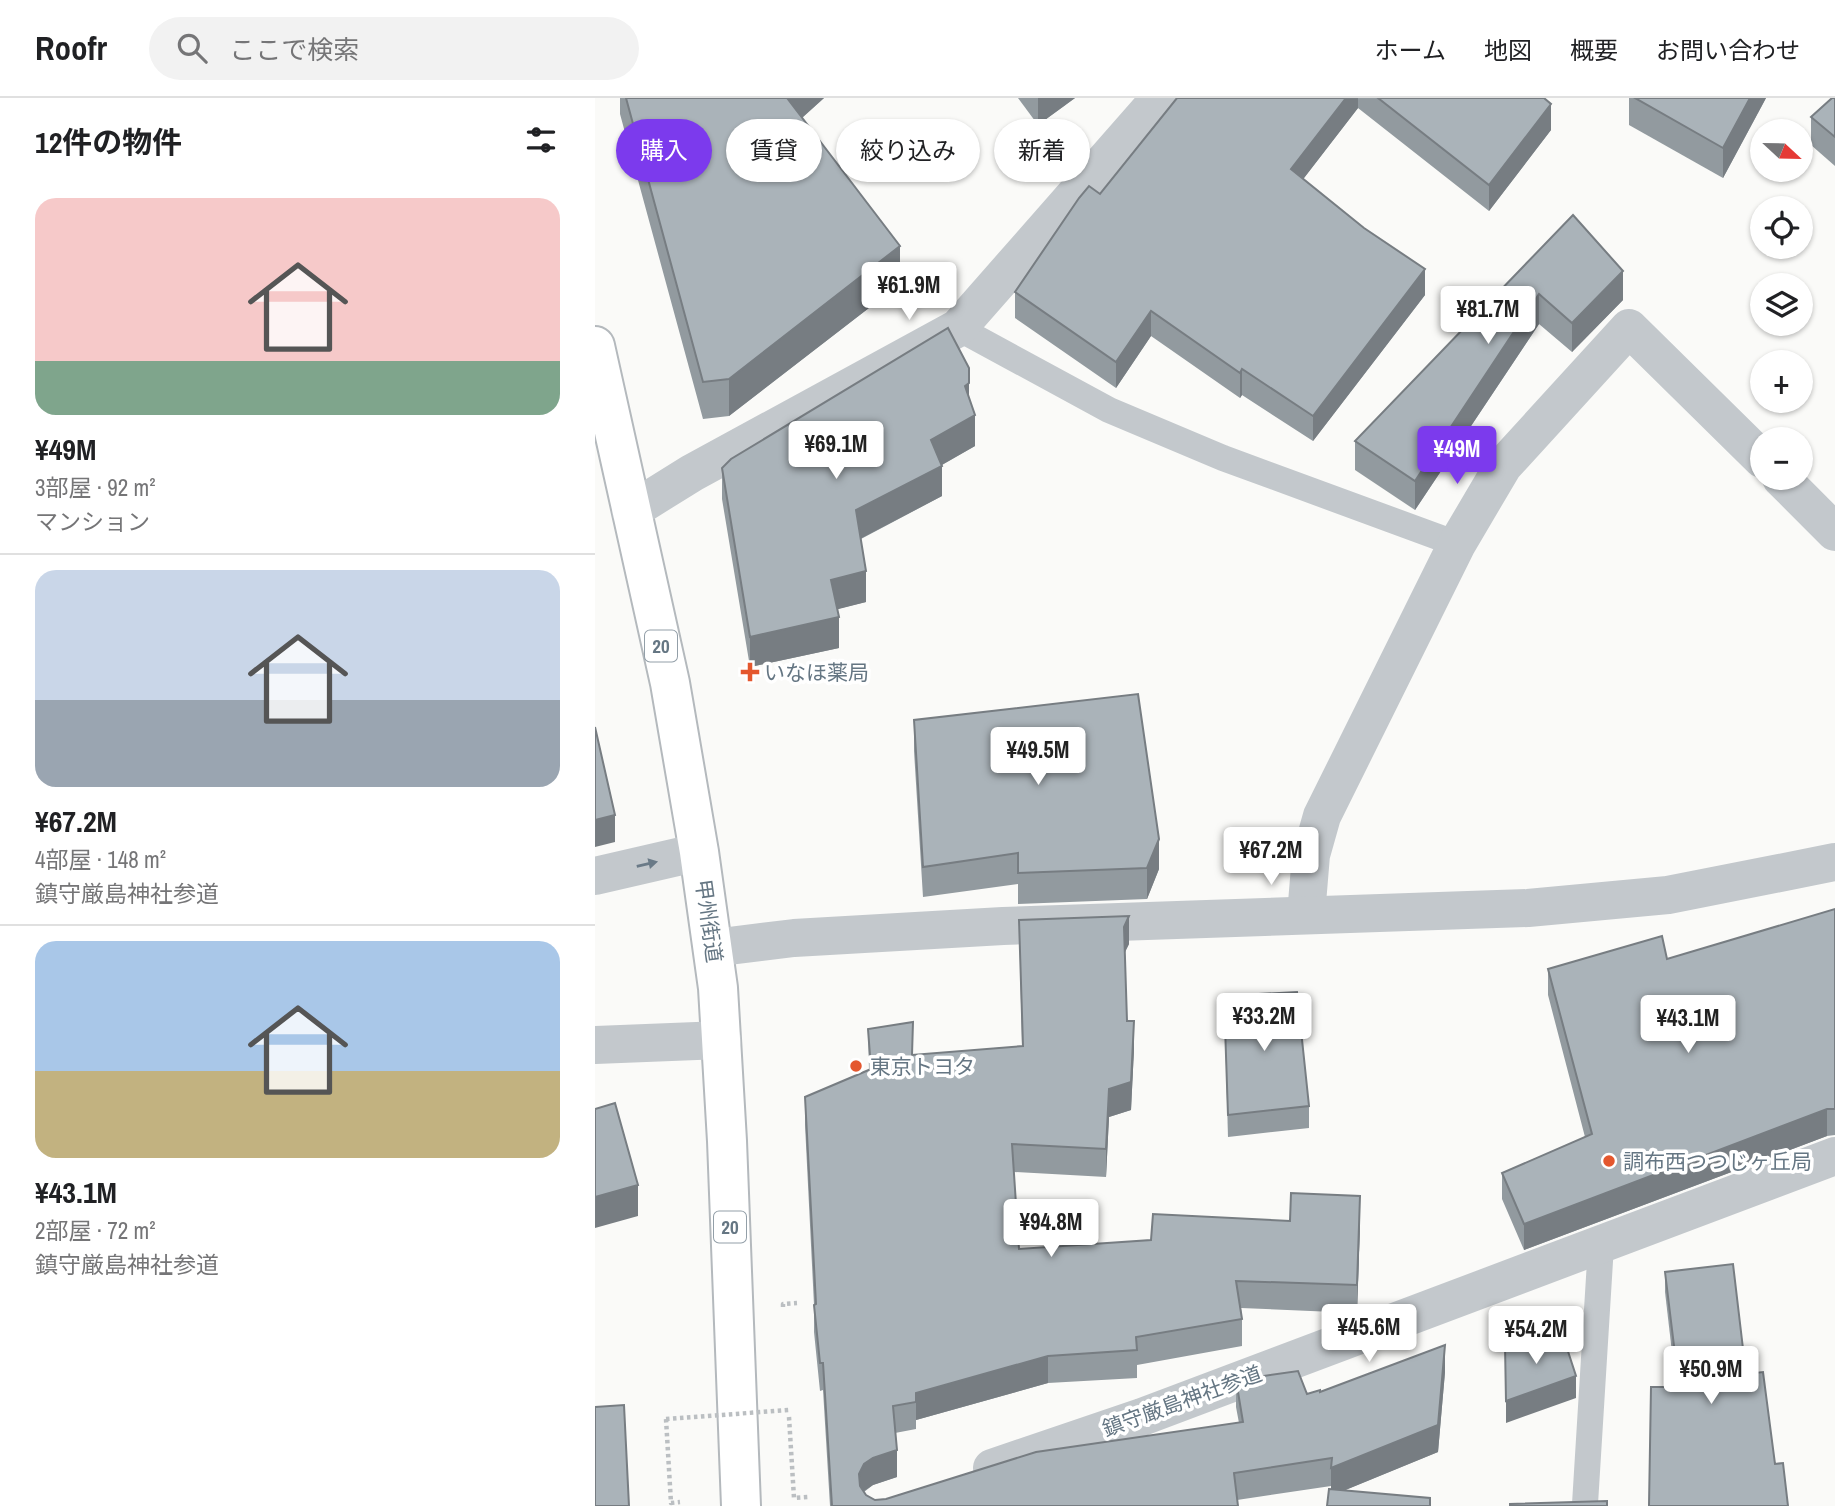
<!DOCTYPE html>
<html lang="ja">
<meta charset="utf-8">
<style>
body{margin:0;font-family:"Archivo Narrow","Noto Sans JP",sans-serif;background:#f2f2f2;color:#202124;height:100vh;display:flex;flex-direction:column;font-size:26px;white-space:nowrap}
*{box-sizing:border-box;margin:0}
p{font-size:23px;color:#757577}
.icon{flex:none;width:38px;height:38px;fill:none;stroke:currentColor;stroke-width:2;stroke-linecap:round;stroke-linejoin:round}
.map{position:relative;flex:1;overflow:hidden}
.panel{display:flex;flex-direction:column;background:#fff;width:595px}
.panel>*{flex:none}
.top-card{position:absolute;left:21px;top:21px;width:665px;height:63px;display:flex;gap:14px}
.needle{width:46px;rotate:112deg}
.buttons{position:absolute;left:1155px;top:21px;display:grid;gap:14px}
.buttons a{display:grid;place-items:center;width:63px;height:63px;border-radius:50%;background:#fff;box-shadow:0 2px 5px #0004;font-size:35px}
.price{position:absolute;translate:-50% -60px;padding:0 16px;border-radius:7px;background:#fff;color:#222;font-size:23px;line-height:46px;filter:drop-shadow(0 2px 4px #0008)}
.price::after{content:'';position:absolute;left:50%;top:42px;width:21px;height:16px;margin-left:-10px;background:inherit;clip-path:polygon(0 0,100% 0,50% 100%)}
.price.current{background:#7c3aed;color:#fff}
ul{padding:0;list-style:none}
li{display:grid;align-content:center;gap:14px;height:371px;padding:0 35px}
li+li{border-top:2px solid #e0e0e0}
li span{display:grid;place-items:center;height:217px;border-radius:21px;color:#555}
li>.icon{margin-inline-start:auto}
span .icon{width:126px;height:126px;fill:#fffc;stroke-width:1}
li b{font-size:30px}
h2{display:flex;justify-content:space-between;align-items:center;height:84px;padding:0 35px;font-size:30px}
.chip{padding:0 24px;border-radius:32px;background:#fff;box-shadow:0 2px 5px #0004;font-size:24px;line-height:63px}
.chip.current{background:#7c3aed;color:#fff}
header{display:flex;align-items:center;gap:42px;box-sizing:border-box;height:98px;padding:0 35px;background:#fff;border-bottom:2px solid #e0e0e0}
header strong{font-size:33px}
nav{display:flex;gap:38px;margin-inline-start:auto;font-size:24px}
.search{width:490px;height:63px;background:#f2f2f2;display:flex;align-items:center;gap:18px;box-sizing:border-box;padding:0 24px;border-radius:38px;color:#757577;font-size:26px}
main{display:flex;flex:1;min-height:0}
.map>svg:first-child{display:block}
</style>
<header>
<strong>Roofr</strong>
<div class="search"><svg class="icon" aria-label="search" viewBox="0 0 24 24"><circle cx="10" cy="10" r="6"/><path d="M15 15l6 6"/></svg>ここで検索</div>
<nav><a>ホーム</a><a>地図</a><a>概要</a><a>お問い合わせ</a></nav>
</header>
<main>
<section class="panel">
<h2>12件の物件<svg class="icon" aria-label="filters" viewBox="0 0 24 24"><path d="M4 7h16M4 17h16"/><circle cx="9" cy="7" r="2"/><circle cx="15" cy="17" r="2"/></svg></h2>
<ul>
<li><span style="background:linear-gradient(#f6c9c9 75%,#7fa58c 0)"><svg class="icon" aria-label="home" viewBox="0 0 24 24"><path d="M3 11l9-7 9 7M6 9v11h12V9"/></svg></span><div><b>¥49M</b><p>3部屋 · 92 m²</p><p>マンション</p></div></li>
<li><span style="background:linear-gradient(#c9d6e8 60%,#9aa5b1 0)"><svg class="icon" aria-label="home" viewBox="0 0 24 24"><path d="M3 11l9-7 9 7M6 9v11h12V9"/></svg></span><div><b>¥67.2M</b><p>4部屋 · 148 m²</p><p>鎮守厳島神社参道</p></div></li>
<li><span style="background:linear-gradient(#a9c7e8 60%,#c2b280 0)"><svg class="icon" aria-label="home" viewBox="0 0 24 24"><path d="M3 11l9-7 9 7M6 9v11h12V9"/></svg></span><div><b>¥43.1M</b><p>2部屋 · 72 m²</p><p>鎮守厳島神社参道</p></div></li>
</ul>
</section>
<div class="map">
<svg width="1240" height="1408" viewBox="0 0 1240 1408">
<rect width="100%" height="100%" fill="#fafaf8"/>
<g fill="none" stroke-linecap="round" stroke-linejoin="round">
<defs>
<path id="trunk" d="M 0,248 L 75,585 L 104,754 L 123,890 L 132,1043 L 146,1408"/>
</defs>
<!-- trunk casing -->
<use href="#trunk" stroke="#b4b9bd" stroke-width="42"/>
<!-- path -->
<g stroke="#bbbfc2" stroke-width="4.5" stroke-dasharray="3.5 3.5" stroke-linecap="butt">
<path d="M 188,1209 L 188,1206 L 202,1205"/>
<path d="M 194,1319 L 199,1400 L 214,1399"/>
<path d="M 71,1321 L 76,1405 L 85,1404"/>
</g>
<!-- service -->
<g stroke="#c3c8cc" stroke-width="26">
<path d="M 363,230 L 514,312 L 628,360 L 862,446"/>
<path d="M 990,1406 L 1006,1147"/>
</g>
<!-- minor -->
<g stroke="#c3c8cc" stroke-width="38">
<path d="M 1186,380 L 1240,434"/>
<path d="M 36,413 L 97,375 L 363,230 L 565,0"/>
<path d="M 0,778 L 104,754"/>
<path d="M 711,817 L 716,757 L 727,718 L 862,446 L 908,368 L 1034,230 L 1167,361"/>
<path d="M 118,850 L 199,840 L 408,828 L 933,810 L 1073,797 L 1240,764"/>
<path d="M 397,1370 L 547,1319 L 1240,1058"/>
</g>
<!-- tertiary -->
<path stroke="#c3c8cc" stroke-width="38" d="M 0,947 L 127,942"/>
<!-- trunk -->
<use href="#trunk" stroke="#fff" stroke-width="38"/>
<!-- path-bridge -->
<path stroke="#bbbfc2" stroke-width="4.5" stroke-dasharray="3.5 3.5" stroke-linecap="butt" d="M 71,1321 L 194,1312"/>
</g>
<!-- wall -->
<g fill="#929a9f">
<path d="M 25,0 L 229,0 L 207,20 L 305,186 L 134,318 L 108,321 L 25,16 Z"/>
<path d="M 423,0 L 480,0 L 443,27 Z"/>
<path d="M 582,0 L 949,0 L 956,32 L 894,113 L 763,10 L 708,81 L 830,197 L 718,343 L 647,297 L 645,300 L 556,238 L 521,290 L 420,220 L 420,194 L 505,96 Z"/>
<path d="M 1034,0 L 1171,0 L 1128,80 L 1034,27 Z"/>
<path d="M 1240,0 L 1240,68 L 1216,47 L 1216,19 Z"/>
<path d="M 978,117 L 1028,202 L 977,254 L 944,226 L 820,412 L 760,372 L 760,343 Z"/>
<path d="M 374,299 L 380,348 L 347,367 L 347,398 L 266,441 L 271,504 L 242,511 L 244,550 L 155,569 L 127,401 L 127,370 Z"/>
<path d="M 319,622 L 564,771 L 552,801 L 423,806 L 423,786 L 328,799 L 319,653 Z"/>
<path d="M 1240,811 L 1240,1037 L 1232,1038 L 929,1152 L 907,1101 L 907,1075 L 990,1039 L 953,897 L 953,871 L 1072,861 Z"/>
<path d="M 424,822 L 534,846 L 530,854 L 532,923 L 539,951 L 536,1012 L 514,1019 L 511,1079 L 419,1074 L 424,1151 L 556,1142 L 695,1123 L 765,1125 L 762,1215 L 646,1210 L 647,1221 L 647,1248 L 542,1267 L 542,1280 L 453,1285 L 321,1322 L 321,1331 L 300,1335 L 302,1379 L 278,1387 L 269,1394 L 271,1397 L 280,1402 L 291,1401 L 644,1325 L 641,1309 L 641,1282 L 712,1296 L 850,1274 L 843,1354 L 750,1392 L 835,1408 L 736,1391 L 736,1388 L 642,1402 L 643,1408 L 235,1408 L 228,1292 L 225,1293 L 219,1234 L 219,1207 L 210,1027 L 210,999 L 274,972 L 273,931 L 318,957 L 427,948 Z"/>
<path d="M 629,898 L 714,1008 L 714,1030 L 633,1039 Z"/>
<path d="M 1070,1174 L 1151,1276 L 1180,1366 L 1081,1289 L 1070,1194 Z"/>
</g>
<!-- shaded-wall -->
<g fill="#777d82">
<path d="M 190,0 L 229,0 L 190,35 Z"/>
<path d="M 443,0 L 480,0 L 443,27 Z"/>
<path d="M 751,0 L 763,0 L 763,10 L 696,97 L 696,71 Z"/>
<path d="M 1155,0 L 1171,0 L 1128,80 L 1128,50 Z"/>
<path d="M 956,6 L 956,32 L 894,113 L 894,87 Z"/>
<path d="M 305,148 L 305,186 L 134,318 L 134,281 Z"/>
<path d="M 830,171 L 830,197 L 718,343 L 718,318 Z"/>
<path d="M 1028,173 L 1028,202 L 977,254 L 977,225 Z"/>
<path d="M 944,196 L 944,226 L 820,412 L 820,383 Z"/>
<path d="M 556,213 L 556,238 L 521,290 L 521,264 Z"/>
<path d="M 647,271 L 647,297 L 645,300 L 645,275 Z"/>
<path d="M 374,285 L 374,316 L 370,288 Z"/>
<path d="M 380,317 L 380,348 L 336,373 L 336,342 Z"/>
<path d="M 347,368 L 347,398 L 261,443 L 261,412 Z"/>
<path d="M 271,473 L 271,504 L 236,513 L 236,482 Z"/>
<path d="M 244,519 L 244,550 L 155,569 L 155,539 Z"/>
<path d="M 20,717 L 20,744 L 0,749 L 0,722 Z"/>
<path d="M 564,741 L 564,771 L 552,801 L 552,770 Z"/>
<path d="M 534,818 L 534,846 L 529,856 L 529,829 Z"/>
<path d="M 539,923 L 539,951 L 536,1012 L 514,1019 L 511,1079 L 511,1051 L 514,991 Z"/>
<path d="M 1232,1011 L 1232,1038 L 929,1152 L 929,1126 Z"/>
<path d="M 43,1087 L 43,1118 L 0,1130 L 0,1099 Z"/>
<path d="M 765,1098 L 765,1125 L 762,1215 L 762,1187 Z"/>
<path d="M 850,1247 L 850,1274 L 843,1354 L 736,1398 L 736,1370 Z"/>
<path d="M 453,1258 L 453,1285 L 321,1322 L 321,1295 Z"/>
<path d="M 981,1278 L 981,1300 L 911,1325 L 911,1303 Z"/>
<path d="M 302,1352 L 302,1379 L 278,1387 L 269,1393 L 264,1403 L 264,1376 L 269,1366 L 278,1360 Z"/>
</g>
<!-- building -->
<g fill="#aab3b9" stroke="#777d82" stroke-width="2">
<path d="M 31,0 L 192,0 L 305,148 L 134,281 L 108,284 Z"/>
<path d="M 582,0 L 751,0 L 696,71 L 769,130 L 830,171 L 718,318 L 647,271 L 645,275 L 556,213 L 521,264 L 420,194 L 484,100 L 494,88 L 505,96 Z"/>
<path d="M 783,0 L 949,0 L 956,6 L 894,87 Z"/>
<path d="M 1040,0 L 1155,0 L 1128,50 Z"/>
<path d="M 1237,0 L 1240,0 L 1240,39 L 1216,19 Z"/>
<path d="M 978,117 L 1028,173 L 977,225 L 944,196 L 820,383 L 760,343 Z"/>
<path d="M 353,230 L 374,270 L 374,285 L 370,288 L 380,317 L 336,342 L 347,368 L 261,412 L 271,473 L 236,482 L 244,519 L 155,539 L 127,370 L 136,361 Z"/>
<path d="M 543,596 L 564,741 L 552,770 L 423,775 L 423,755 L 328,769 L 319,622 Z"/>
<path d="M 0,629 L 20,717 L 0,722 Z"/>
<path d="M 1240,811 L 1240,1011 L 1232,1011 L 929,1126 L 907,1075 L 997,1036 L 953,871 L 1067,838 L 1072,861 Z"/>
<path d="M 534,818 L 529,829 L 532,923 L 539,923 L 536,984 L 514,991 L 511,1051 L 417,1046 L 424,1151 L 556,1142 L 558,1116 L 695,1123 L 696,1095 L 765,1098 L 762,1187 L 641,1183 L 647,1221 L 541,1239 L 542,1252 L 453,1258 L 321,1295 L 321,1304 L 298,1308 L 302,1352 L 278,1360 L 269,1366 L 264,1376 L 265,1388 L 271,1397 L 280,1402 L 291,1401 L 441,1354 L 648,1324 L 641,1282 L 703,1273 L 712,1296 L 725,1292 L 725,1294 L 850,1247 L 843,1327 L 736,1370 L 737,1360 L 639,1375 L 643,1408 L 237,1408 L 228,1265 L 225,1265 L 219,1207 L 221,1206 L 210,999 L 276,971 L 273,931 L 318,924 L 317,957 L 428,948 L 424,822 Z"/>
<path d="M 702,894 L 714,1008 L 633,1017 L 629,898 Z"/>
<path d="M 20,1005 L 43,1087 L 0,1099 L 0,1011 Z"/>
<path d="M 1138,1166 L 1151,1276 L 1168,1274 L 1180,1366 L 1188,1365 L 1193,1408 L 1054,1408 L 1056,1289 L 1084,1289 L 1070,1174 Z"/>
<path d="M 968,1238 L 981,1278 L 911,1303 L 910,1247 Z"/>
<path d="M 29,1307 L 34,1408 L 0,1408 L 0,1309 Z"/>
<path d="M 734,1391 L 835,1400 L 835,1408 L 732,1408 Z"/>
<path d="M 1012,1403 L 1012,1408 L 915,1408 L 915,1406 Z"/>
</g>
<!-- one-way arrows -->
<defs><path id="oneway-solid" d="M-6-.8H1V-3.2L6.5 0L1 3.2V.8H-6Z" transform="scale(1.75)"/></defs>
<use fill="#6a7a87" href="#oneway-solid" transform="translate(52 766) rotate(-13)"/>
<!-- markers -->
<g fill="#e4572e" stroke="#fff" stroke-width="2.5">
<path d="M151.5 563.5h7v7h7v7h-7v7h-7v-7h-7v-7h7z"/>
<circle cx="261" cy="968" r="7"/>
<circle cx="1014" cy="1063" r="7"/>
</g>
<g text-anchor="middle" dominant-baseline="central" stroke-width="7" stroke-linejoin="round" paint-order="stroke">
<!-- shield labels -->
<g fill="#fff" stroke="#939fa8" stroke-width="2">
<rect x="50" y="532.5" width="32" height="31" rx="5"/>
<rect x="119" y="1113.5" width="32" height="31" rx="5"/>
</g>
<g font-size="19" font-weight="bold" fill="#657683">
<text x="66" y="548">20</text>
<text x="135" y="1129">20</text>
</g>
<!-- poi labels -->
<g font-size="21" fill="#657683" stroke="#fff" text-anchor="start">
<text x="169" y="574">いなほ薬局</text>
<text x="275" y="968">東京トヨタ</text>
<text x="1028" y="1063">調布西つつじヶ丘局</text>
</g>
<!-- street labels -->
<g font-size="21" fill="#657683" stroke="#fff">
<text transform="translate(114 823) rotate(82)">甲州街道</text>
<text transform="translate(587 1303) rotate(-20)">鎮守厳島神社参道</text>
</g>
</g>
</svg>
<div class="buttons">
<a><svg class="needle" viewBox="-14 -14 28 28"><path d="M0-13l5 13h-10z" fill="#e53935"/><path d="M0 13l5-13h-10z" fill="#757577"/></svg></a>
<a><svg class="icon" aria-label="locate" viewBox="0 0 24 24"><circle cx="12" cy="12" r="6"/><path d="M12 2v4M12 18v4M2 12h4M18 12h4"/></svg></a>
<a><svg class="icon" aria-label="layers" viewBox="0 0 24 24"><path d="M12 4l9 5-9 5-9-5zM3 14l9 5 9-5"/></svg></a>
<a>+</a>
<a>−</a>
</div>
<b class="price" style="left:314px;top:224px">¥61.9M</b>
<b class="price" style="left:893px;top:248px">¥81.7M</b>
<b class="price" style="left:241px;top:383px">¥69.1M</b>
<b class="price current" style="left:862px;top:388px">¥49M</b>
<b class="price" style="left:443px;top:689px">¥49.5M</b>
<b class="price" style="left:676px;top:789px">¥67.2M</b>
<b class="price" style="left:669px;top:955px">¥33.2M</b>
<b class="price" style="left:1093px;top:957px">¥43.1M</b>
<b class="price" style="left:456px;top:1161px">¥94.8M</b>
<b class="price" style="left:774px;top:1266px">¥45.6M</b>
<b class="price" style="left:941px;top:1268px">¥54.2M</b>
<b class="price" style="left:1116px;top:1308px">¥50.9M</b>
<div class="top-card">
<a class="chip current">購入</a>
<a class="chip">賃貸</a>
<a class="chip">絞り込み</a>
<a class="chip">新着</a>
</div>
</div>
</main>
